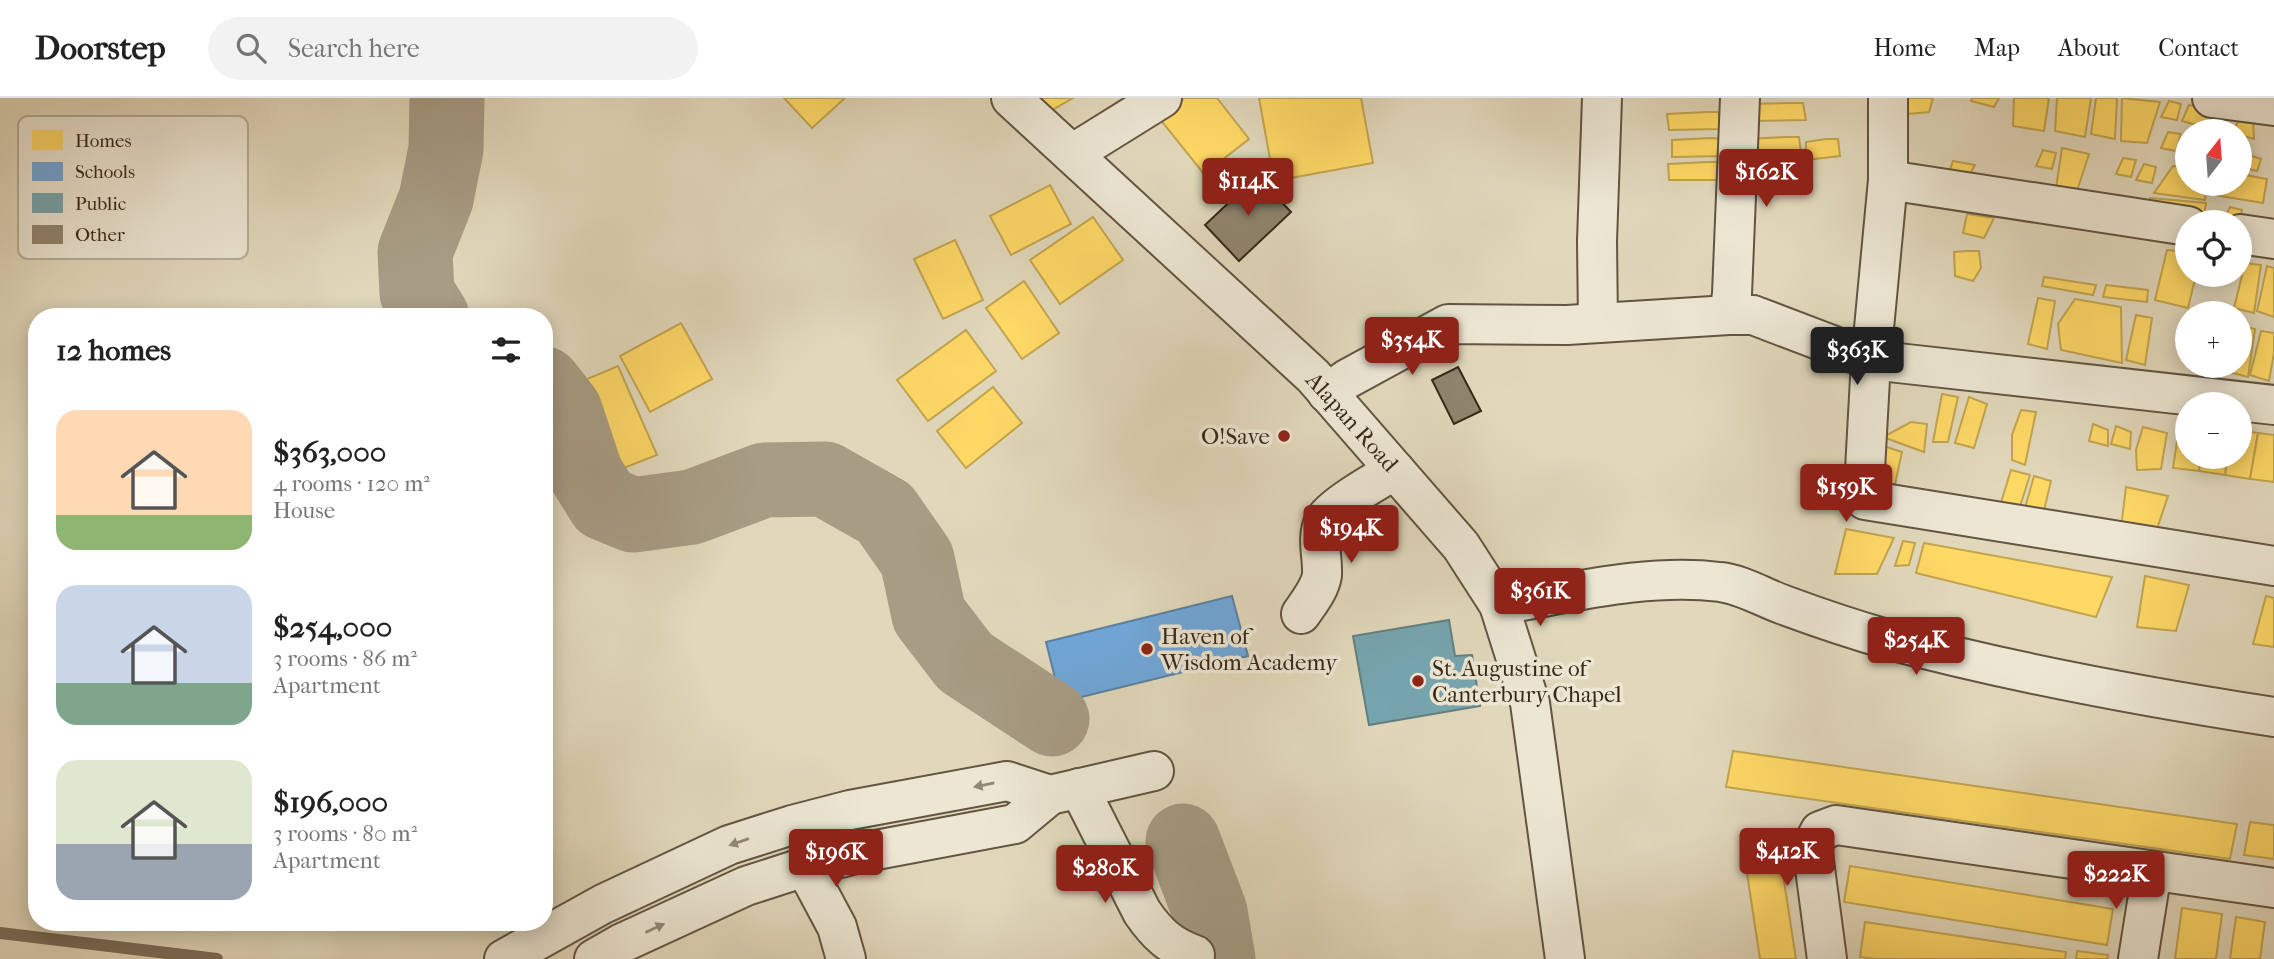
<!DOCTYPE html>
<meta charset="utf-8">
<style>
body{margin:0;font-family:"IM FELL French Canon",serif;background:#f2f2f2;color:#222;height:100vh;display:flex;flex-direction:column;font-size:26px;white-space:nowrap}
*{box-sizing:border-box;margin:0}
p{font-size:23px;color:#767676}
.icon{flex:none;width:38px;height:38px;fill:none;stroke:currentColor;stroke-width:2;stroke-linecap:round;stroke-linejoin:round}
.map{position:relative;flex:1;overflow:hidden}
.sheet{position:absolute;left:28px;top:210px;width:525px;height:623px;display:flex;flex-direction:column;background:#fff;border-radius:28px;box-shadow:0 4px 18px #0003}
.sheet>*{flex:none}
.needle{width:46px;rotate:17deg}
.buttons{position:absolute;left:2175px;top:21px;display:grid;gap:14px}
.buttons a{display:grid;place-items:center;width:77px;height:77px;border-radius:50%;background:#fff;box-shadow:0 4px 18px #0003;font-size:35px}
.price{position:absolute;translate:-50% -60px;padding:0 16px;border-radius:7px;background:#8f2418;color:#fff;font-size:23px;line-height:46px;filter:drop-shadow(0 2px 4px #0008)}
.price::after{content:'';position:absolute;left:50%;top:42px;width:21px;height:16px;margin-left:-10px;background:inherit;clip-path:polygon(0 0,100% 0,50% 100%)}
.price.active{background:#222;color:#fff}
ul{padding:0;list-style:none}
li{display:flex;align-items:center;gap:21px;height:175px;padding:0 28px}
li span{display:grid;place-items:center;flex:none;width:196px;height:140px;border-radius:21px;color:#555}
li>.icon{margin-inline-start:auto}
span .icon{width:84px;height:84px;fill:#fffc;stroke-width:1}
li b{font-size:30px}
h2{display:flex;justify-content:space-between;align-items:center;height:84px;padding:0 28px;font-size:30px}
header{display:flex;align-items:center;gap:42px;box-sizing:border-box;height:98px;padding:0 35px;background:#fff;border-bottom:2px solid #e0e0e0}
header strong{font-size:33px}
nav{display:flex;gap:38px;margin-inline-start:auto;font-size:24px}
.search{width:490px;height:63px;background:#f2f2f2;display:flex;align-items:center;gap:18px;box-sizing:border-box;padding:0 24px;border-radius:38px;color:#767676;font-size:26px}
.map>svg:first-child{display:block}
</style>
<header>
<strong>Doorstep</strong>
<div class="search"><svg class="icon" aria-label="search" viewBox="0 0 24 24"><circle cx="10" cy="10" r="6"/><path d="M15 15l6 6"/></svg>Search here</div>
<nav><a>Home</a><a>Map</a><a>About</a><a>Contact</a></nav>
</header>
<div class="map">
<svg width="2274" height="861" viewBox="0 0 2274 861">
<rect width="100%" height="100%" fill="#e1d8bb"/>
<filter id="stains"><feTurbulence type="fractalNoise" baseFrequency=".00286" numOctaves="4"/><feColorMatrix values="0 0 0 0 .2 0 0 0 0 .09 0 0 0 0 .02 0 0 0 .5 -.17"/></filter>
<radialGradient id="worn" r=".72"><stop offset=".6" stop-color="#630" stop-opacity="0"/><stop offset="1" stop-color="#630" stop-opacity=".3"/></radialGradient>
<!-- homes -->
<g fill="#ffd966" stroke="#c3a44f" stroke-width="2">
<path d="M 784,0 L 845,0 L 812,30 Z"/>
<path d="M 1039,0 L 1073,0 L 1047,15 Z"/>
<path d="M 1184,0 L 1217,0 L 1249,41 L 1204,76 L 1159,20 Z"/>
<path d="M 1259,0 L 1361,0 L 1373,65 L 1274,83 Z"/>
<path d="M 1907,0 L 1933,0 L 1929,14 L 1908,16 Z"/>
<path d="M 1972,0 L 1999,0 L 1994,9 L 1971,3 Z"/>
<path d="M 2014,0 L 2049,0 L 2044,33 L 2013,28 Z"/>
<path d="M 2057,0 L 2091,0 L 2085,39 L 2055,33 Z"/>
<path d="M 2096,0 L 2117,0 L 2115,41 L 2091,36 Z"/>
<path d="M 2122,0 L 2160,4 L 2147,45 L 2121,43 Z"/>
<path d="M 2169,3 L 2181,6 L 2177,22 L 2161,19 Z"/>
<path d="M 1791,5 L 1803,5 L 1806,22 L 1753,23 L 1751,6 Z"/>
<path d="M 2189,7 L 2227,15 L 2218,33 L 2182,23 Z"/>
<path d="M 1707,14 L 1719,14 L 1721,31 L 1669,32 L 1667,16 Z"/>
<path d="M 2240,20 L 2253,22 L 2254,41 L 2240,37 L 2240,33 L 2233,33 Z"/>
<path d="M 2168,34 L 2181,36 L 2176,53 L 2161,50 Z"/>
<path d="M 1786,39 L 1799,39 L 1801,56 L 1748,57 L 1747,41 Z"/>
<path d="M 1711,40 L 1724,41 L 1726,58 L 1672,59 L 1672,42 Z"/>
<path d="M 1826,41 L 1838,41 L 1840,58 L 1806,62 L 1806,44 Z"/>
<path d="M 2062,50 L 2089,56 L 2074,102 L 2055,97 Z"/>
<path d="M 2043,52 L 2056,55 L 2052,71 L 2036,68 Z"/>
<path d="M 2240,54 L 2261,61 L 2257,73 L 2240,69 Z"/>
<path d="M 2123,60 L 2136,62 L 2131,79 L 2116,76 Z"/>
<path d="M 1788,63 L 1800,64 L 1802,81 L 1750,81 L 1748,65 Z"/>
<path d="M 1953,63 L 1975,67 L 1965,84 L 1948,78 Z"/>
<path d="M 1708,64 L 1720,64 L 1722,82 L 1669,82 L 1668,66 Z"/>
<path d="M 2144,66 L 2156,69 L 2152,85 L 2136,82 Z"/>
<path d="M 2173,68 L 2188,69 L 2188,86 L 2206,86 L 2205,102 L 2154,95 Z"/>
<path d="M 2240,76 L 2267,81 L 2263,105 L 2214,97 L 2216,86 L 2240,86 Z"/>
<path d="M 1050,87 L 1071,126 L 1011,157 L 990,118 Z"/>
<path d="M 2150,100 L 2206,105 L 2203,124 L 2147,115 Z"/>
<path d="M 2230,109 L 2242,112 L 2239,124 L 2223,124 Z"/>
<path d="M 1967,116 L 1994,120 L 1984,140 L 1963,135 Z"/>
<path d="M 1093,119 L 1123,162 L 1060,206 L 1030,162 Z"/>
<path d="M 955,142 L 983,202 L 943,221 L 914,161 Z"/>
<path d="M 2167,152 L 2188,154 L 2188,177 L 2196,177 L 2188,210 L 2155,202 Z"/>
<path d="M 1967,153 L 1979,153 L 1981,170 L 1973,183 L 1955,178 L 1954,154 Z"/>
<path d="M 2245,165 L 2261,167 L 2254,215 L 2234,210 Z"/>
<path d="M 2267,168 L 2274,170 L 2274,219 L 2257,213 Z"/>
<path d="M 2044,179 L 2096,187 L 2093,197 L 2042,188 Z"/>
<path d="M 1024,183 L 1059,235 L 1022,261 L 986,210 Z"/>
<path d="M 2106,187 L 2148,192 L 2147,204 L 2103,199 Z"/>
<path d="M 2038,200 L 2055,203 L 2047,251 L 2028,246 Z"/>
<path d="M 2075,201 L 2121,209 L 2122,265 L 2061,252 L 2058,226 Z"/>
<path d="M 2136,217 L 2152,220 L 2145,267 L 2126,262 Z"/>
<path d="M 681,225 L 712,281 L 650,314 L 620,258 Z"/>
<path d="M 2240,228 L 2255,231 L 2248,279 L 2229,274 L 2230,268 L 2240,268 Z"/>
<path d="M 966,232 L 996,273 L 928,323 L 897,282 Z"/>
<path d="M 2261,233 L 2274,235 L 2274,255 L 2269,283 L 2250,277 Z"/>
<path d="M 618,268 L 657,357 L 606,377 L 568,289 Z"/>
<path d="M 993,289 L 1022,325 L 966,370 L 937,333 Z"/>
<path d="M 1942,296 L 1958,299 L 1948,344 L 1933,344 Z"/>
<path d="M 1969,299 L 1987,306 L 1974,350 L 1955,345 Z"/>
<path d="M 2021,312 L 2036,314 L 2025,367 L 2012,362 L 2012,337 Z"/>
<path d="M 2180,323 L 2188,324 L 2188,359 L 2201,359 L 2199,373 L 2173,370 Z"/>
<path d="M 1911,324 L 1927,326 L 1924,354 L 1883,339 Z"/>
<path d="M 2093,326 L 2108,332 L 2108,348 L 2089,343 Z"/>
<path d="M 2116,328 L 2131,334 L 2130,351 L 2111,346 Z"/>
<path d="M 2143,329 L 2167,335 L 2161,371 L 2137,372 L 2136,352 Z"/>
<path d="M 2240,332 L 2258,335 L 2250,381 L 2225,377 L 2227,359 L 2240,359 Z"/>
<path d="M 2258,335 L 2274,337 L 2274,384 L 2250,381 Z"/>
<path d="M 1877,346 L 1902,354 L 1892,400 L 1867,401 Z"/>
<path d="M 2201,359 L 2227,359 L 2225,377 L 2199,373 Z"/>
<path d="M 2011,372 L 2030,377 L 2015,424 L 1996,421 Z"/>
<path d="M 2034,378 L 2051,383 L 2041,425 L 2021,424 Z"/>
<path d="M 2126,389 L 2168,398 L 2153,443 L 2120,438 Z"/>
<path d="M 1846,431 L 1894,440 L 1877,476 L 1835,476 Z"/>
<path d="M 1903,443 L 1915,445 L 1909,467 L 1895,468 Z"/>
<path d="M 1924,445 L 2112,479 L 2096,519 L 1916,475 Z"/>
<path d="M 2145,478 L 2189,487 L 2176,533 L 2137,529 Z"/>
<path d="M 2266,498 L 2274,500 L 2274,549 L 2253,546 Z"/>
<path d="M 1733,653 L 2237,726 L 2230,761 L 1726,689 Z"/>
<path d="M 2250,724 L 2274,727 L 2274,761 L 2244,757 Z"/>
<path d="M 1780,757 L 1796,861 L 1760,861 L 1745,762 Z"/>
<path d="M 1850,768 L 2113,811 L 2107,847 L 1844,804 Z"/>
<path d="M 2182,810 L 2222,816 L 2216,861 L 2175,861 Z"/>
<path d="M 2236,819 L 2265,824 L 2260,861 L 2230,861 Z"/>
<path d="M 1865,824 L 2066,854 L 2065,861 L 1875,861 L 1860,859 Z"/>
<path d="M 2077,853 L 2108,857 L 2107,861 L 2076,861 Z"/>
</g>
<!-- schools -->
<path fill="#6fa8dc" stroke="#5e82a2" stroke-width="2" d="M 1232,498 L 1248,558 L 1061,604 L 1046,544 Z"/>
<!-- public -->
<path fill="#76a5af" stroke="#638082" stroke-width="2" d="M 1449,522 L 1455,558 L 1472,557 L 1480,608 L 1369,627 L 1353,538 Z"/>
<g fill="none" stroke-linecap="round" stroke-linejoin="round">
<!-- stream -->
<path stroke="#7a6e59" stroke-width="12" d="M 0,835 L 217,861"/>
<!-- river -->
<g stroke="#a79c84" stroke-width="75">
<path d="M 432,219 L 417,195 L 415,154 L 436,101 L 446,51 L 447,0"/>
<path d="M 544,286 L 565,313 L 586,376 L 604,405 L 633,417 L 692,409 L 764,382 L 825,381 L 885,415 L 917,461 L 929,517 L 965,564 L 1052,621"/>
<path d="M 1183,743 L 1210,814 L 1218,861"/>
</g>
</g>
<!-- building -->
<g fill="#8f846d" stroke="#372919" stroke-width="2">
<path d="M 1257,78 L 1291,114 L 1239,163 L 1205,127 Z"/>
<path d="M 1458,269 L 1481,313 L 1454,326 L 1432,282 Z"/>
</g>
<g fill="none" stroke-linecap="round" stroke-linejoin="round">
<defs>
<g id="minor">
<path d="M 1011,0 L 1313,278 L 1461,448 L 1499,507 L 1530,605 L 1565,861"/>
<path d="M 1888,0 L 1888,82 L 1871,262 L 1864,390 L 1865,402 L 2274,468"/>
<path d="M 2212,0 L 2274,8"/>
<path d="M 1072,56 L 1162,0"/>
<path d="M 1888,82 L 2188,128"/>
<path d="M 2240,136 L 2274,141"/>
<path d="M 1729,217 L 1732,196 L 1740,0"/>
<path d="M 1598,225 L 1597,143 L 1602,0"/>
<path d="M 1327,295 L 1347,281 L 1448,226 L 1567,227 L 1729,217 L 1753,217 L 1871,262 L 2274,307"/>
<path d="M 1499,507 C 1571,495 1647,475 1720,484 C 1741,486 1764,500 1784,507 C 1819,520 1855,532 1890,542 C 2017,576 2144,599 2274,619"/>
<path d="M 1301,516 C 1309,504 1320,491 1322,477 C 1323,458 1316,441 1324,423 C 1330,409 1380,381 1395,372"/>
<path d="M 1079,690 L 1142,814 C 1157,836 1170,848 1195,857"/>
<path d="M 805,769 L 837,829 L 846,861"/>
<path d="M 504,861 L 603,806 L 729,747 L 792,727 L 850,712 L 1007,683 L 1050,697"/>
<path d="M 594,861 L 622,845 L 746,788 L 805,769 L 860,755 L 1015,726 L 1050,697 L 1154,673"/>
<path d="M 1827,861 L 1812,748 L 1820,733 L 1836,727 L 2274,790"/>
<path d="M 2138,861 L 2152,773"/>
</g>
</defs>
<!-- minor casing -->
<use href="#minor" stroke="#625542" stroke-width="42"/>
<!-- minor -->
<use href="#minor" stroke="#ece6d3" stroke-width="38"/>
</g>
<!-- one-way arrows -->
<defs><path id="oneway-solid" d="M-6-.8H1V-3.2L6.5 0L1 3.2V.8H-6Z" transform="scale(1.75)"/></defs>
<g fill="#928876">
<use href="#oneway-solid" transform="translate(984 687) rotate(169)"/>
<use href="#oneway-solid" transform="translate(739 744) rotate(161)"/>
<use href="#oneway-solid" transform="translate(655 830) rotate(-25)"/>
</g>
<!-- markers -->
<g fill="#8f2418" stroke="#ece6d3" stroke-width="2.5">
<circle cx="1284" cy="338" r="7"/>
<circle cx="1147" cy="551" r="7"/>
<circle cx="1418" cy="583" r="7"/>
</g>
<g text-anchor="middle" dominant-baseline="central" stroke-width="7" stroke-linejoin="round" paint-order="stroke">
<!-- street labels -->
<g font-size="23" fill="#372919" stroke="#ece6d3">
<text transform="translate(1352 324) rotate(48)">Alapan Road</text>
</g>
<!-- poi labels -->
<g font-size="23" fill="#372919" stroke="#ece6d3" text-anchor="start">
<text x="1270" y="338" text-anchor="end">O!Save</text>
<text x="1161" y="538">Haven of<tspan x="1161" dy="26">Wisdom Academy</tspan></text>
<text x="1432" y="570">St. Augustine of<tspan x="1432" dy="26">Canterbury Chapel</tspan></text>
</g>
</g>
<!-- legend -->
<rect x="18" y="18" width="230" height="143" rx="10" fill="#ece6d3" stroke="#b6ad9b" stroke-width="2"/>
<rect x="32" y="32" width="31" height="20" fill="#ffd966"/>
<rect x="32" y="64" width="31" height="19" fill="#6fa8dc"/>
<rect x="32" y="95" width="31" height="20" fill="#76a5af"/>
<rect x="32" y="127" width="31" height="19" fill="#8f846d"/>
<g font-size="19" fill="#372919">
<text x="75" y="49">Homes</text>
<text x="75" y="80">Schools</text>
<text x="75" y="112">Public</text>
<text x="75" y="143">Other</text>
</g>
<rect width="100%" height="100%" filter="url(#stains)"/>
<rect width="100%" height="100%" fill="url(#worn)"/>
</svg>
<div class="buttons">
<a><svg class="needle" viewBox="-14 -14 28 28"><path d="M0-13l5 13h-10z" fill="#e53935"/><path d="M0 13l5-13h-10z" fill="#767676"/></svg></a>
<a><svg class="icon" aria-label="locate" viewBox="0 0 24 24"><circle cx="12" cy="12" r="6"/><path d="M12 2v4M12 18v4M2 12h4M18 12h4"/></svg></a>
<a>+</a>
<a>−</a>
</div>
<b class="price" style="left:1766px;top:111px">$162K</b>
<b class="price" style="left:1248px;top:120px">$114K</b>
<b class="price" style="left:1412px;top:279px">$354K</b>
<b class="price active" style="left:1857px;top:289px">$363K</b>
<b class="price" style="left:1846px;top:426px">$159K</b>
<b class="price" style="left:1351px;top:467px">$194K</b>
<b class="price" style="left:1540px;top:530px">$361K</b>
<b class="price" style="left:1916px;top:579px">$254K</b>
<b class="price" style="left:1787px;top:790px">$412K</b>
<b class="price" style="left:836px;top:791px">$196K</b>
<b class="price" style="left:1105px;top:807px">$280K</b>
<b class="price" style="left:2116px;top:813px">$222K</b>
<section class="sheet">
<h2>12 homes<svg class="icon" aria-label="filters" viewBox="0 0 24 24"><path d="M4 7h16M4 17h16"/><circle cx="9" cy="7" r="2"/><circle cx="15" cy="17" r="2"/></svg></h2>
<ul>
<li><span style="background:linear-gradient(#ffd9b3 75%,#8fb573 0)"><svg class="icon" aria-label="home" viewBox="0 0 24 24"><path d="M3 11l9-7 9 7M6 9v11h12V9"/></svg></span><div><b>$363,000</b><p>4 rooms · 120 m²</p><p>House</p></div></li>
<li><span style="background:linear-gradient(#c9d6e8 70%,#7fa58c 0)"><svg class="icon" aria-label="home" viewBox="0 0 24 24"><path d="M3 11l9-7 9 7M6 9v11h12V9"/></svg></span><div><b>$254,000</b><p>3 rooms · 86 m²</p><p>Apartment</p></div></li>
<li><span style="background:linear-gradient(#dfe7d0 60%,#9aa5b1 0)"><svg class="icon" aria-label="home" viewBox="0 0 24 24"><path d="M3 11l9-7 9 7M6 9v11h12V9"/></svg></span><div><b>$196,000</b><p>3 rooms · 80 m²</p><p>Apartment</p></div></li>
</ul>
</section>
</div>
